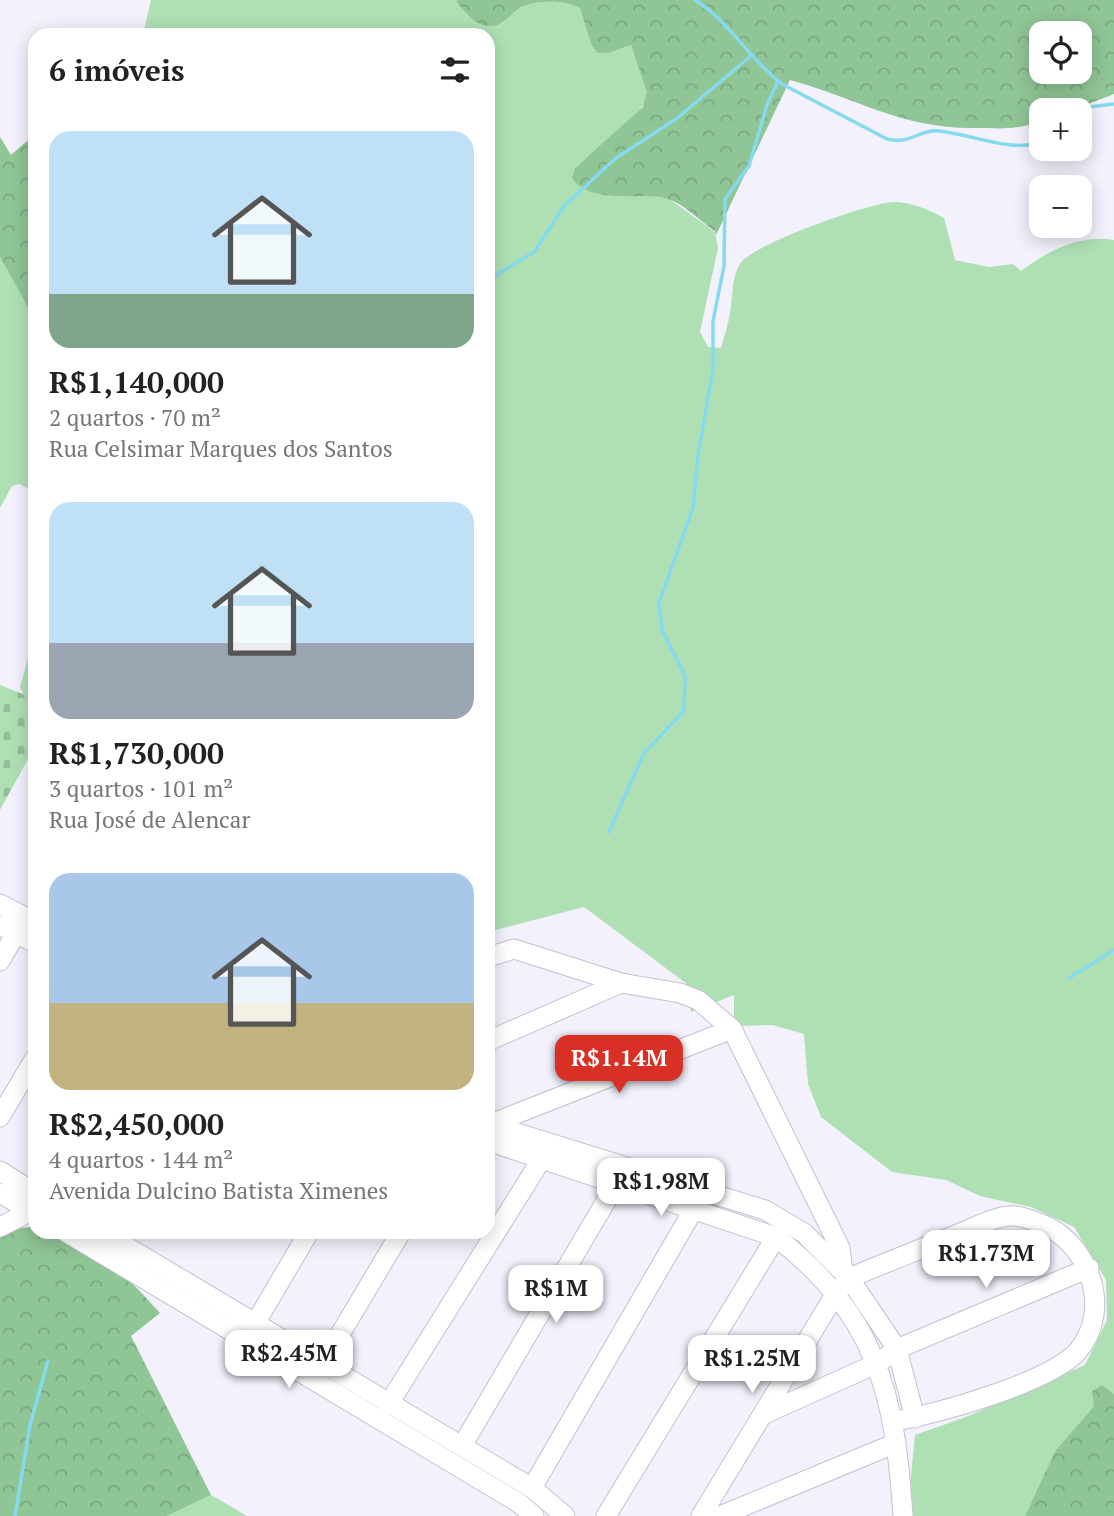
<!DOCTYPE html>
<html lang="pt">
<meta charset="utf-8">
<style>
body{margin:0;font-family:"PT Serif",serif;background:#f2f2f2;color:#222;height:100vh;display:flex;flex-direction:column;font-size:26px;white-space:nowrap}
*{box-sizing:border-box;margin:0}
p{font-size:23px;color:#767676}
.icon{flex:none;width:38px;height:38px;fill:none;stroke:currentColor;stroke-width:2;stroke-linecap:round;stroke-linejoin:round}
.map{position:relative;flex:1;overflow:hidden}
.drawer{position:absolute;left:28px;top:28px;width:467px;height:1211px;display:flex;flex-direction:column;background:#fff;border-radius:21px;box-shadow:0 4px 18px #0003}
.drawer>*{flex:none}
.buttons{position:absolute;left:1029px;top:21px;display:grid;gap:14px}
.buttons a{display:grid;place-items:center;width:63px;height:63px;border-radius:14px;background:#fff;box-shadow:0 4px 18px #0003;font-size:35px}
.price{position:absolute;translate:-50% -60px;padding:0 16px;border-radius:14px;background:#fff;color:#222;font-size:23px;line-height:46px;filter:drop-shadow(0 2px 4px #0008)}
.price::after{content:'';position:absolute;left:50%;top:42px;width:21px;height:16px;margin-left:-10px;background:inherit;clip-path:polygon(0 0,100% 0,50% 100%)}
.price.on{background:#d93025;color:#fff}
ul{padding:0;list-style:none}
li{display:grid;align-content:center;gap:14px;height:371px;padding:0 21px}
li span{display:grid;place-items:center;height:217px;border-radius:21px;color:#555}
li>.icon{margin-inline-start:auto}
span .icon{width:126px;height:126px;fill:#fffc;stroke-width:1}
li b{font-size:30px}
h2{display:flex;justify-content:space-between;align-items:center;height:84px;padding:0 21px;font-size:30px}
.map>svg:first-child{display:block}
</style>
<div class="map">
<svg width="1114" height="1516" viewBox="0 0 1114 1516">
<defs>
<pattern id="forest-crowns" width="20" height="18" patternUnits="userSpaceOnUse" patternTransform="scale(1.75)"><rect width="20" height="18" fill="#90c595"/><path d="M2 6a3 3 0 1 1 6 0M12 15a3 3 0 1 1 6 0" fill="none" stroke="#7ba880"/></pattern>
<pattern id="cemetery-stones" width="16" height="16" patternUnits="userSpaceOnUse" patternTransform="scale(1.75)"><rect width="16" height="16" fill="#afe0b4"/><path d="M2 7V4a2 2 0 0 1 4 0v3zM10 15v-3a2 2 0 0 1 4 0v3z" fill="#95bf9a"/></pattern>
</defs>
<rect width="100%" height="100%" fill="#f2f1fc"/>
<!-- green -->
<g fill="#afe0b4">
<path d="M 151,0 L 456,0 C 465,14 480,33 500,24 C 508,21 513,11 521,7 C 539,0 563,0 580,8 L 591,44 L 597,53 L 609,53 L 631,45 C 635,58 647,78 647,92 C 648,116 592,151 575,168 L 596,193 L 668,198 L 715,232 L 718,248 L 700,332 L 708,347 L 721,348 C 725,334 730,319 731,306 C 733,291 732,277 740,264 C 750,245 869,203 893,202 C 911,202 928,209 944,218 L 955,260 L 989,267 L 1013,264 L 1021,271 C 1047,251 1081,234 1114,240 L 1114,1394 L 1102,1385 L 1094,1406 L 1055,1451 L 1025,1516 L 907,1516 L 915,1435 L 966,1417 L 1085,1365 L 1107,1320 L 1106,1280 L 1074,1227 L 1031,1207 L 980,1196 L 946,1180 L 892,1172 L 821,1117 L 808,1084 L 804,1034 L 772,1025 L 734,1026 L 734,995 L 691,1012 L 687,984 L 584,907 L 488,932 L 488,35 L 143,35 Z"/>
<path d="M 0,257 L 35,320 L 35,492 L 19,484 L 12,486 L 0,508 Z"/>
<path d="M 35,634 L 35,716 L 20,687 Z"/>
<path d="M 211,1495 L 247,1516 L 167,1516 Z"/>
</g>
<!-- forest -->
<g fill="url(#forest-crowns)" fill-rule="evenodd">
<path d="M 458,0 L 1114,0 L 1114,94 L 1073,110 L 1041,110 L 1041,121 C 1013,131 1001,128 972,128 C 900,128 856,98 790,80 L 716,235 L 715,231 C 701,222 682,202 665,198 C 639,193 588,204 572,178 L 575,168 L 643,107 L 647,92 L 631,45 L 609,53 L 597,53 L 591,44 L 580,8 C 563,0 539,0 521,7 C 514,11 508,20 500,24 C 480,33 466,14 456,1 ZM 1080,33 L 1080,72 L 1041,72 L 1041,33 Z"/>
<path d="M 35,134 L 35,320 L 0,257 L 0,137 L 11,155 Z"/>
<path d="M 30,1227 L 35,1228 L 35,1232 C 87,1232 127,1277 160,1313 L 131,1336 L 211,1495 L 167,1516 L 0,1516 L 0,1230 Z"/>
<path d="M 1102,1385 L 1114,1394 L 1114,1516 L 1025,1516 L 1055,1451 L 1094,1406 L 1092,1391 Z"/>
</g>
<!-- cemetery -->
<path fill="url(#cemetery-stones)" d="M 0,685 L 35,699 L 35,746 L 0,810 Z"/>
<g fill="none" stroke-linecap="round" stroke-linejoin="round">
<!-- stream -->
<g stroke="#85daed" stroke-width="3.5">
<path d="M 695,0 C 729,21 750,60 782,84 L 887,139 C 911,145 919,129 939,131 C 970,134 1013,153 1041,142"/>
<path d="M 1080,112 L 1089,107 L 1114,104"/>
<path d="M 488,280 L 534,252 L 565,205 L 616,158 L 676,119 L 752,55"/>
<path d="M 609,832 L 644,753 L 684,711 L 685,676 L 662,630 L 659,603 L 693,508 L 698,456 L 713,369 L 713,321 L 724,266 L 725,199 L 749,166 L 767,105 L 778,81"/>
<path d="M 1069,978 L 1114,950"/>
<path d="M 15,1516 L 30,1425 L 48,1361"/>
</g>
<defs>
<g id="minor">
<path d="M 0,904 L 35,922"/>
<path d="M 0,925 L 35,943"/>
<path d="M 488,957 L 514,949 L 621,983 L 680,993 L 698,1000 L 732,1029 L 840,1248 L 843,1272"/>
<path d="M 0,961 L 16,933"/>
<path d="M 488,1041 L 621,983"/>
<path d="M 0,1117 L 35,1058"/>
<path d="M 488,1124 L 765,1210 L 804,1233 L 849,1278 L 897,1349 L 915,1418"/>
<path d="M 488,1125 L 732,1029"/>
<path d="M 488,1141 L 776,1237 C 877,1316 895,1394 903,1516"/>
<path d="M 0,1171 L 35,1193"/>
<path d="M 0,1193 L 35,1214"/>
<path d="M 0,1227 L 35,1209"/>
<path d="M 66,1232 L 519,1503 L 534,1516"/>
<path d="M 102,1232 L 532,1488 L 565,1516"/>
<path d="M 256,1322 L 309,1232"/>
<path d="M 323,1363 L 401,1232"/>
<path d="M 388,1405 L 541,1160"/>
<path d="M 764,1414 L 878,1363 L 897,1349 L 1089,1268"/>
<path d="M 462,1446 L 616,1184"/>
<path d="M 532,1488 L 695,1207 L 695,1197"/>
<path d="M 606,1516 L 776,1237"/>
<path d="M 701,1516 L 836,1293 L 849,1278 C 885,1263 921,1249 958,1234 C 974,1228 991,1218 1008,1216 C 1019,1215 1029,1219 1039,1223 C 1089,1241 1114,1310 1077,1352 C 1049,1382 936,1415 894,1421"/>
<path d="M 720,1516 L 896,1443"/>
</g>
</defs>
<!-- minor casing -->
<use href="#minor" stroke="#c2c1d3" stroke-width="21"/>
<!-- minor -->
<use href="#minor" stroke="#fff" stroke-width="19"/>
</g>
</svg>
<div class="buttons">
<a><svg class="icon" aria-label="locate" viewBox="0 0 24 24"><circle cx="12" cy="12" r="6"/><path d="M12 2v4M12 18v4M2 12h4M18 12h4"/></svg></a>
<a>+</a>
<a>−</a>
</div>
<b class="price on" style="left:619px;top:1095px">R$1.14M</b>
<b class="price" style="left:661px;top:1218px">R$1.98M</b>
<b class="price" style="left:986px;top:1290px">R$1.73M</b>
<b class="price" style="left:556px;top:1325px">R$1M</b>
<b class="price" style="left:289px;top:1390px">R$2.45M</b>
<b class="price" style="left:752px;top:1395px">R$1.25M</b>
<section class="drawer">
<h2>6 imóveis<svg class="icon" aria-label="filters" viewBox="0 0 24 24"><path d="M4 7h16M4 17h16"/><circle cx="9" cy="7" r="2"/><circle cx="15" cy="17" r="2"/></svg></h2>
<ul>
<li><span style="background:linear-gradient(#bfe0f5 75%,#7fa58c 0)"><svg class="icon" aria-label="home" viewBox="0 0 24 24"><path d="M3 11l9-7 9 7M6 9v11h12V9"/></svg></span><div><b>R$1,140,000</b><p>2 quartos · 70 m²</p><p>Rua Celsimar Marques dos Santos</p></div></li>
<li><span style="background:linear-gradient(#bfe0f5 65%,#9aa5b1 0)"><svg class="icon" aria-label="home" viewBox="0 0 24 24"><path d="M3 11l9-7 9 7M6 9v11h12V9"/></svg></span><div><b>R$1,730,000</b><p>3 quartos · 101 m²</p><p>Rua José de Alencar</p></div></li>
<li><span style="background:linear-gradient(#a9c7e8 60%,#c2b280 0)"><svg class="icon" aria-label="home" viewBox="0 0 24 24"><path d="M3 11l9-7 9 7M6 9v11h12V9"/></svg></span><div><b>R$2,450,000</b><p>4 quartos · 144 m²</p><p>Avenida Dulcino Batista Ximenes</p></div></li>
</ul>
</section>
</div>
